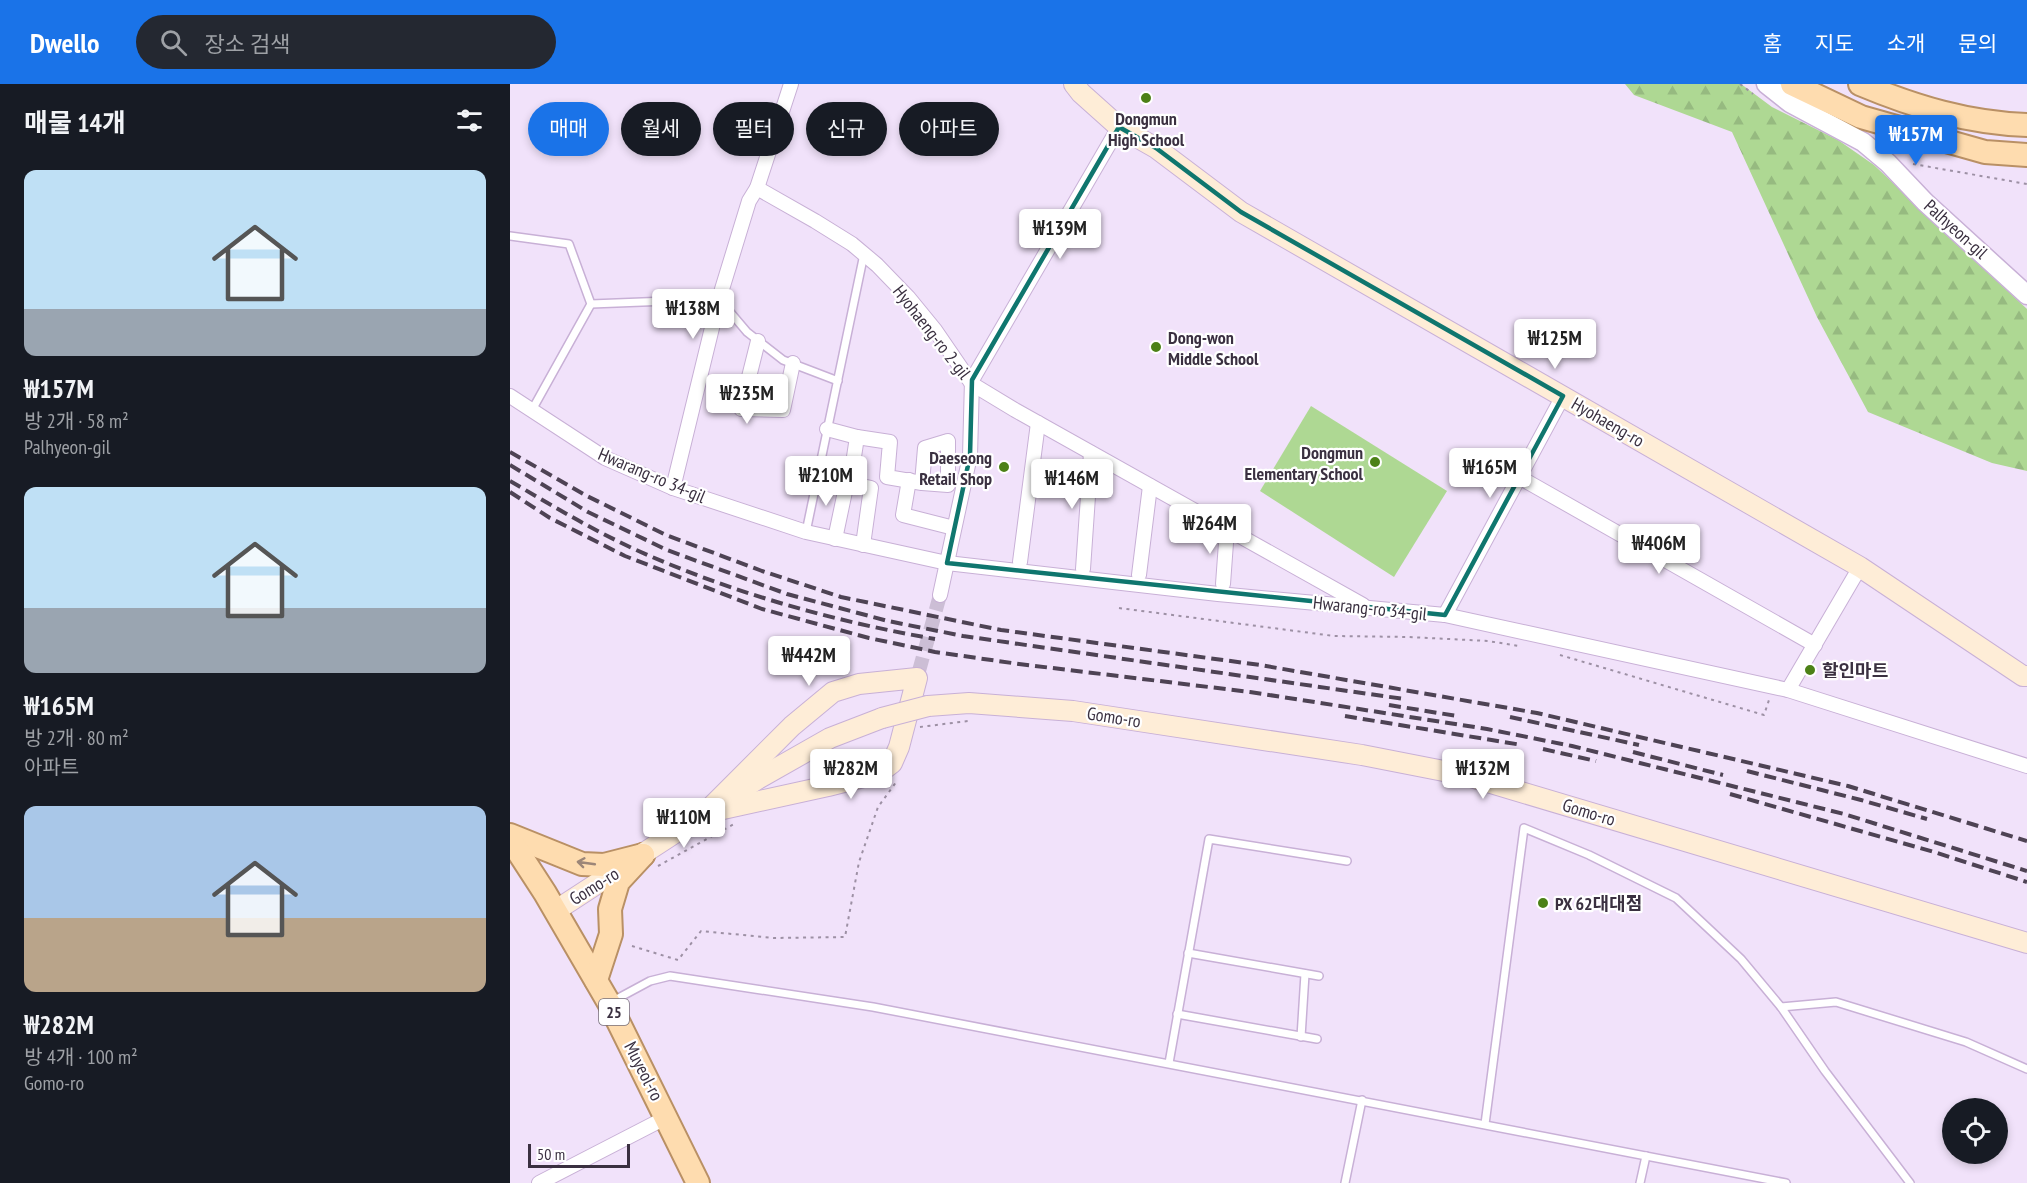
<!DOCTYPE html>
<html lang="ko">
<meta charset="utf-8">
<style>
body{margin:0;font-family:"PT Sans Narrow","Noto Sans KR",sans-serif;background:#242831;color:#f1f3f6;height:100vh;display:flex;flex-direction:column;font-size:22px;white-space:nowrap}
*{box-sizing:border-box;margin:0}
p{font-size:20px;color:#9ea1a6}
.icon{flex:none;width:33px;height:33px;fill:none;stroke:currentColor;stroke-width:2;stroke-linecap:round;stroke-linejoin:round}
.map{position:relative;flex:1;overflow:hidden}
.drawer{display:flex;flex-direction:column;background:#171b24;width:510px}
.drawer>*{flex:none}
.banner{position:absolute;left:18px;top:18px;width:570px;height:54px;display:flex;gap:12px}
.buttons{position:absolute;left:1432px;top:1014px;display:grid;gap:12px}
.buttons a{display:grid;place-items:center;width:66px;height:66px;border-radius:50%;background:#171b24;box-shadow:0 3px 9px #0003;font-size:30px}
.scale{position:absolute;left:18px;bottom:15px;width:102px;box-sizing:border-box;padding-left:6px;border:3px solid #3a3040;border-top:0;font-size:16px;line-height:21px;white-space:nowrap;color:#3a3040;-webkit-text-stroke:4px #fff;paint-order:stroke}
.price{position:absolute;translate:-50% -51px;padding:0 14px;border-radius:6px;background:#fff;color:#222;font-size:20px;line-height:39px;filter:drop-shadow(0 2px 3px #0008)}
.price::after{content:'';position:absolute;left:50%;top:36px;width:18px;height:14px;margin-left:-9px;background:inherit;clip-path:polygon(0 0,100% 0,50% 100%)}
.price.on{background:#1a73e8;color:#fff}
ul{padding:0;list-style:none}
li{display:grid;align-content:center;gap:12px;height:318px;padding:0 24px}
li span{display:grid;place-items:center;height:186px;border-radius:12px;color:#555}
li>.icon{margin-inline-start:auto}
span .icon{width:108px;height:108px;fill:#fffc;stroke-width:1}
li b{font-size:26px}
h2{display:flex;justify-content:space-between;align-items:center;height:72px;padding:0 24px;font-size:26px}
.pill{padding:0 21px;border-radius:27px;background:#171b24;box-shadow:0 3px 9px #0003;font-size:21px;line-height:54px}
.pill.on{background:#1a73e8;color:#fff}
header{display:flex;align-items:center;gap:36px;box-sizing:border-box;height:84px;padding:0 30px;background:#1a73e8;color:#fff}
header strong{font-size:28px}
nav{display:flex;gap:33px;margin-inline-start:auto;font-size:21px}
.search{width:420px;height:54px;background:#242831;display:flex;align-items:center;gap:15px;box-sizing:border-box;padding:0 21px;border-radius:33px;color:#9ea1a6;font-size:22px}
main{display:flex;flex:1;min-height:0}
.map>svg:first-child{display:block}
</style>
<header>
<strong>Dwello</strong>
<div class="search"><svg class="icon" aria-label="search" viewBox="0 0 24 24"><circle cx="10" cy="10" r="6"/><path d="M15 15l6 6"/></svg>장소 검색</div>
<nav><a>홈</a><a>지도</a><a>소개</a><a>문의</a></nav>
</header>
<main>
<section class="drawer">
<h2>매물 14개<svg class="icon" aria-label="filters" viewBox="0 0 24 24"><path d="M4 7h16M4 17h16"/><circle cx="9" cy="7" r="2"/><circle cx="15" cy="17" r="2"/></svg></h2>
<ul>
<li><span style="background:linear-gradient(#bfe0f5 75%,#9aa5b1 0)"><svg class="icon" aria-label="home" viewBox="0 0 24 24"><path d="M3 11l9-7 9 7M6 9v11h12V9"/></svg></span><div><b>₩157M</b><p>방 2개 · 58 m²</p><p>Palhyeon-gil</p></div></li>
<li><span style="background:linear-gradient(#bfe0f5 65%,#9aa5b1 0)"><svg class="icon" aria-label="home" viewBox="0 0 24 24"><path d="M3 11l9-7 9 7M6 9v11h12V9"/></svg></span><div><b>₩165M</b><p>방 2개 · 80 m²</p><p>아파트</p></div></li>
<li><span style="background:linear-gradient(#a9c7e8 60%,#b9a48a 0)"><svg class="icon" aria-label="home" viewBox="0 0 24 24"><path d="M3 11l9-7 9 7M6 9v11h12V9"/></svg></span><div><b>₩282M</b><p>방 4개 · 100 m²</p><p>Gomo-ro</p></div></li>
</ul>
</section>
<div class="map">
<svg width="1517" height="1099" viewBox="0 0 1517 1099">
<defs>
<pattern id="forest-firs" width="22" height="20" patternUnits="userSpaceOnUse" patternTransform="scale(1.5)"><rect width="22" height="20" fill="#aed893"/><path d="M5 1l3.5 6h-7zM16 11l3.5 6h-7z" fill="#96ba80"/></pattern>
</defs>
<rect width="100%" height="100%" fill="#f1e2fa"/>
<!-- green -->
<path fill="#aed893" d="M 801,322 L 937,407 L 884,493 L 750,407 Z"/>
<!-- forest -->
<path fill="url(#forest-firs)" d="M 1115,0 L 1231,0 L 1262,23 L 1328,56 L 1364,81 L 1517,225 L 1517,387 L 1482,379 L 1358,328 L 1307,233 L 1222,48 L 1124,11 Z"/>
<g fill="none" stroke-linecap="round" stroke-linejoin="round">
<!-- minor-tunnel -->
<path stroke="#ccbed5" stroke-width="14" stroke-dasharray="14 7" stroke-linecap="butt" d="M 409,587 L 430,511"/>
<defs>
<g id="service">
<path d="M 0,152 L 59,160 L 81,220 L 22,326"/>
<path d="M 81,220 L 209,215 L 237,248 L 273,276 L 328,297"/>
<path d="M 296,448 L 354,170"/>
<path d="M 678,869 L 809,892"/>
<path d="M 101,918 L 140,897 L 160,892 L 363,923 L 1276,1099"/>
<path d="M 1271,923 L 1326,918 L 1456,958 L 1517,985"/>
<path d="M 667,930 L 807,955"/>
<path d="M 791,953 L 795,890"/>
<path d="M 659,979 L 699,755 L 837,777"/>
<path d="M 975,1040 L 1014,744 L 1079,771 L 1166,814 L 1231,875 L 1271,923 L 1315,987 L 1400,1099"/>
<path d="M 835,1099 L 852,1016"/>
<path d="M 1130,1099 L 1136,1072"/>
</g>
<g id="minor">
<path d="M 247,104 L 305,137 L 342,160 L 367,181 L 398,213 L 425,246 L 462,300 L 505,326 L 853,521"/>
<path d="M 248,257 L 231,325 L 273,326 L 283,279"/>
<path d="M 0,312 L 95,374 L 163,404 L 296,448 L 437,479 L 708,510 L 935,531 L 1278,606 L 1517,682"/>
<path d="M 317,345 L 347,353 L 340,399"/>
<path d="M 347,353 L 380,358 L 377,393 L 412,399 L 415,364 L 438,357 L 438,401 L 412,399"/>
<path d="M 308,392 L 361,404 L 353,461"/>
<path d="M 1009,393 L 1305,561"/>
<path d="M 399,396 L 393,431 L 444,444"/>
<path d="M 163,404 L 209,215 L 239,117 L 247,104 L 281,0"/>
<path d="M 325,455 L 337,398"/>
<path d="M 510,478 L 528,339"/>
<path d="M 573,485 L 581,369"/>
<path d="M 629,491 L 640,402"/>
<path d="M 713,500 L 717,445"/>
<path d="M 430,511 L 460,372 L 462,296 L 609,43"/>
<path d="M 935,531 L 1053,312"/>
<path d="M 1278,606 L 1350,483"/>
<path d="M 29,1099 L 157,1033"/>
</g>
<path id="tertiary" d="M 1256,0 L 1280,19 L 1353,58 L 1378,79 L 1415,118 L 1517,211"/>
<g id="secondary">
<path d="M 564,0 L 571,9 L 609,43 L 646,64 L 731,128 L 1350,483 L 1513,592 L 1517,592"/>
<path d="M 407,594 L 389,663 L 382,679 L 369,689 L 318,702 L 195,729 L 282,642 L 323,608 L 349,600 Z"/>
<path d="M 418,622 L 459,619 L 563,627 L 852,671 L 954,691 L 1517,859"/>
<path d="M 45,827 L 246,696 L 320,654 L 372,634"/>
</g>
<g id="primary">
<path d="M 1282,0 L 1351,33 L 1475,68 L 1517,71"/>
<path d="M 1350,0 C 1405,23 1458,39 1517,41"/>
<path d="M 0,751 L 72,780 L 94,781 L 133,771"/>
<path d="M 0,755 L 35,809 L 99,919 L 188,1099"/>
<path d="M 86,896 L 101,850 L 100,825 L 108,798 L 133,771"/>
</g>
</defs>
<!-- service casing -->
<use href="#service" stroke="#c8b0d6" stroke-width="10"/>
<!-- minor casing -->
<use href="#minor" stroke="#c8b0d6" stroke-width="16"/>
<!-- tertiary casing -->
<use href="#tertiary" stroke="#c8b0d6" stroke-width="21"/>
<!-- secondary casing -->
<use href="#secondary" stroke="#c8b0d6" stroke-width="22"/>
<!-- primary casing -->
<use href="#primary" stroke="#b99065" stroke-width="26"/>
<!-- path -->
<g stroke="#9d90a4" stroke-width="2" stroke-dasharray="3 4.5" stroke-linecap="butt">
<path d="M 1230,0 L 1243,10"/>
<path d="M 1403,80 L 1517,100"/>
<path d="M 609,524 L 824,552 L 899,553 L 978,557 L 1009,562"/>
<path d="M 1050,571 L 1254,631 L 1259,616"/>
<path d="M 410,643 L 458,637"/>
<path d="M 148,782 L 224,740"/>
<path d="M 122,862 L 168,876 L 191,847 L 264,854 L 335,853 L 349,778 L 368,723 L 387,697"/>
</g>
<!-- service -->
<use href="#service" stroke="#fff" stroke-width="7"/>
<!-- minor -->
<use href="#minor" stroke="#fff" stroke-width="14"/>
<!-- tertiary -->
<use href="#tertiary" stroke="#fff" stroke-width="18"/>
<!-- secondary -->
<use href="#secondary" stroke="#feedd7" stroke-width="20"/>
<!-- primary -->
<use href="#primary" stroke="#fedcaf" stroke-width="22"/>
<!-- rail -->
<g stroke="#4e4354" stroke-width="4" stroke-dasharray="12 6" stroke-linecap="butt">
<path d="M 0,368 L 77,412 L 156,451 L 252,487 L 331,513 L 491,546 L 750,581 L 1027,629 L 1338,702 L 1517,757"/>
<path d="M 0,381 L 78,428 L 157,466 L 277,510 L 378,537 L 453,552 L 894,615"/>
<path d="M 0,397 C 41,421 81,445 124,465 C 219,508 322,537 425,555"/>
<path d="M 0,408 L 40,434 L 115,472 L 252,525 L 359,554 L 425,568 L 509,580 L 740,608 L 977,645 L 1062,662 L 1334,730 L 1517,787"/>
<path d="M 879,621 L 947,632"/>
<path d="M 835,632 L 1012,661"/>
<path d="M 1000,633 L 1129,661"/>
<path d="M 1033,665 L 1086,677"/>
<path d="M 1123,668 L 1213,691"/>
<path d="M 1237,687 L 1351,716 L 1417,735"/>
<path d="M 1220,710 L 1424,768 L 1517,798"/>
</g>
<defs>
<path id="secondary-bridge" d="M 372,634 L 418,622"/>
</defs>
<!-- secondary-bridge casing -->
<use href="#secondary-bridge" stroke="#c8b0d6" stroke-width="22" stroke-linecap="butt"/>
<!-- secondary-bridge -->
<use href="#secondary-bridge" stroke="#feedd7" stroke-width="20"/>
</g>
<!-- one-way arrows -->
<defs><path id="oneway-shaft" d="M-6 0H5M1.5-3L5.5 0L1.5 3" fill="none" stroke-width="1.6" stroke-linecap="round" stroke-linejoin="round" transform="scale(1.5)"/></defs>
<use stroke="#9c8678" href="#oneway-shaft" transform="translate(76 779) rotate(-172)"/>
<!-- marked area -->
<path fill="none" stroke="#0f766e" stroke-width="4.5" stroke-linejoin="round" d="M 609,43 L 646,64 L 731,128 L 1053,312 L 935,531 L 437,479 L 460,372 L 462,296 Z"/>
<!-- markers -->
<g fill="#4c8117" stroke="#fff" stroke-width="2">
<circle cx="636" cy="14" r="6"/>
<circle cx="646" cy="263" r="6"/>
<circle cx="865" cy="378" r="6"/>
<circle cx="494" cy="383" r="6"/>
<circle cx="1300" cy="586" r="6"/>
<circle cx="1033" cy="819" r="6"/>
</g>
<g text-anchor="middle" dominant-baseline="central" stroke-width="4.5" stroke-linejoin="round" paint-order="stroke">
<!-- shield labels -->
<rect fill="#fff" stroke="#756e79" stroke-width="1.5" x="89" y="915" width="30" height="26" rx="4.5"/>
<g font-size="16" font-weight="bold" fill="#3a3040">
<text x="104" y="928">25</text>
</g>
<!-- poi labels -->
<g font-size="18" font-weight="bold" fill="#3a3040" stroke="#fff" text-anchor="start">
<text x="636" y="34" text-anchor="middle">Dongmun<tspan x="636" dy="21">High School</tspan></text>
<text x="658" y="253">Dong-won<tspan x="658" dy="21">Middle School</tspan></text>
<text x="853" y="368" text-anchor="end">Dongmun<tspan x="853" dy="21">Elementary School</tspan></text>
<text x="482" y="373" text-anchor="end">Daeseong<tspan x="482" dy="21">Retail Shop</tspan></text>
<text x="1312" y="586">할인마트</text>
<text x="1045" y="819">PX 62대대점</text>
</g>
<!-- street labels -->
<g font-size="18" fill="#3a3040" stroke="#fff">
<text transform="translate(1446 145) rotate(42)">Palhyeon-gil</text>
<text transform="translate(422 248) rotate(52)">Hyohaeng-ro 2-gil</text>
<text transform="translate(1098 338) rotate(30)">Hyohaeng-ro</text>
<text transform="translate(142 391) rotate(23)">Hwarang-ro 34-gil</text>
<text transform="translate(860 524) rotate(6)">Hwarang-ro 34-gil</text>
<text transform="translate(604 633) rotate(9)">Gomo-ro</text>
<text transform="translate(1079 728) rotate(17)">Gomo-ro</text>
<text transform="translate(84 802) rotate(-32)">Gomo-ro</text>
<text transform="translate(134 987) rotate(63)">Muyeol-ro</text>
</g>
</g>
</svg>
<div class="buttons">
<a><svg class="icon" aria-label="locate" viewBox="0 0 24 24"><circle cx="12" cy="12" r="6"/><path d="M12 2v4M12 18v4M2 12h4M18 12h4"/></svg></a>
</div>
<div class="scale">50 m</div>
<b class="price on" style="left:1406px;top:82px">₩157M</b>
<b class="price" style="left:550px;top:176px">₩139M</b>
<b class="price" style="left:183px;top:256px">₩138M</b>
<b class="price" style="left:1045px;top:286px">₩125M</b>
<b class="price" style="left:237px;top:341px">₩235M</b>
<b class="price" style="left:980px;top:415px">₩165M</b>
<b class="price" style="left:316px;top:423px">₩210M</b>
<b class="price" style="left:562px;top:426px">₩146M</b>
<b class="price" style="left:700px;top:471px">₩264M</b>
<b class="price" style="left:1149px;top:491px">₩406M</b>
<b class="price" style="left:299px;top:603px">₩442M</b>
<b class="price" style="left:341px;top:716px">₩282M</b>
<b class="price" style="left:973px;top:716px">₩132M</b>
<b class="price" style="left:174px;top:765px">₩110M</b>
<div class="banner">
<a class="pill on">매매</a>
<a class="pill">월세</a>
<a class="pill">필터</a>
<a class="pill">신규</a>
<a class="pill">아파트</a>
</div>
</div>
</main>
